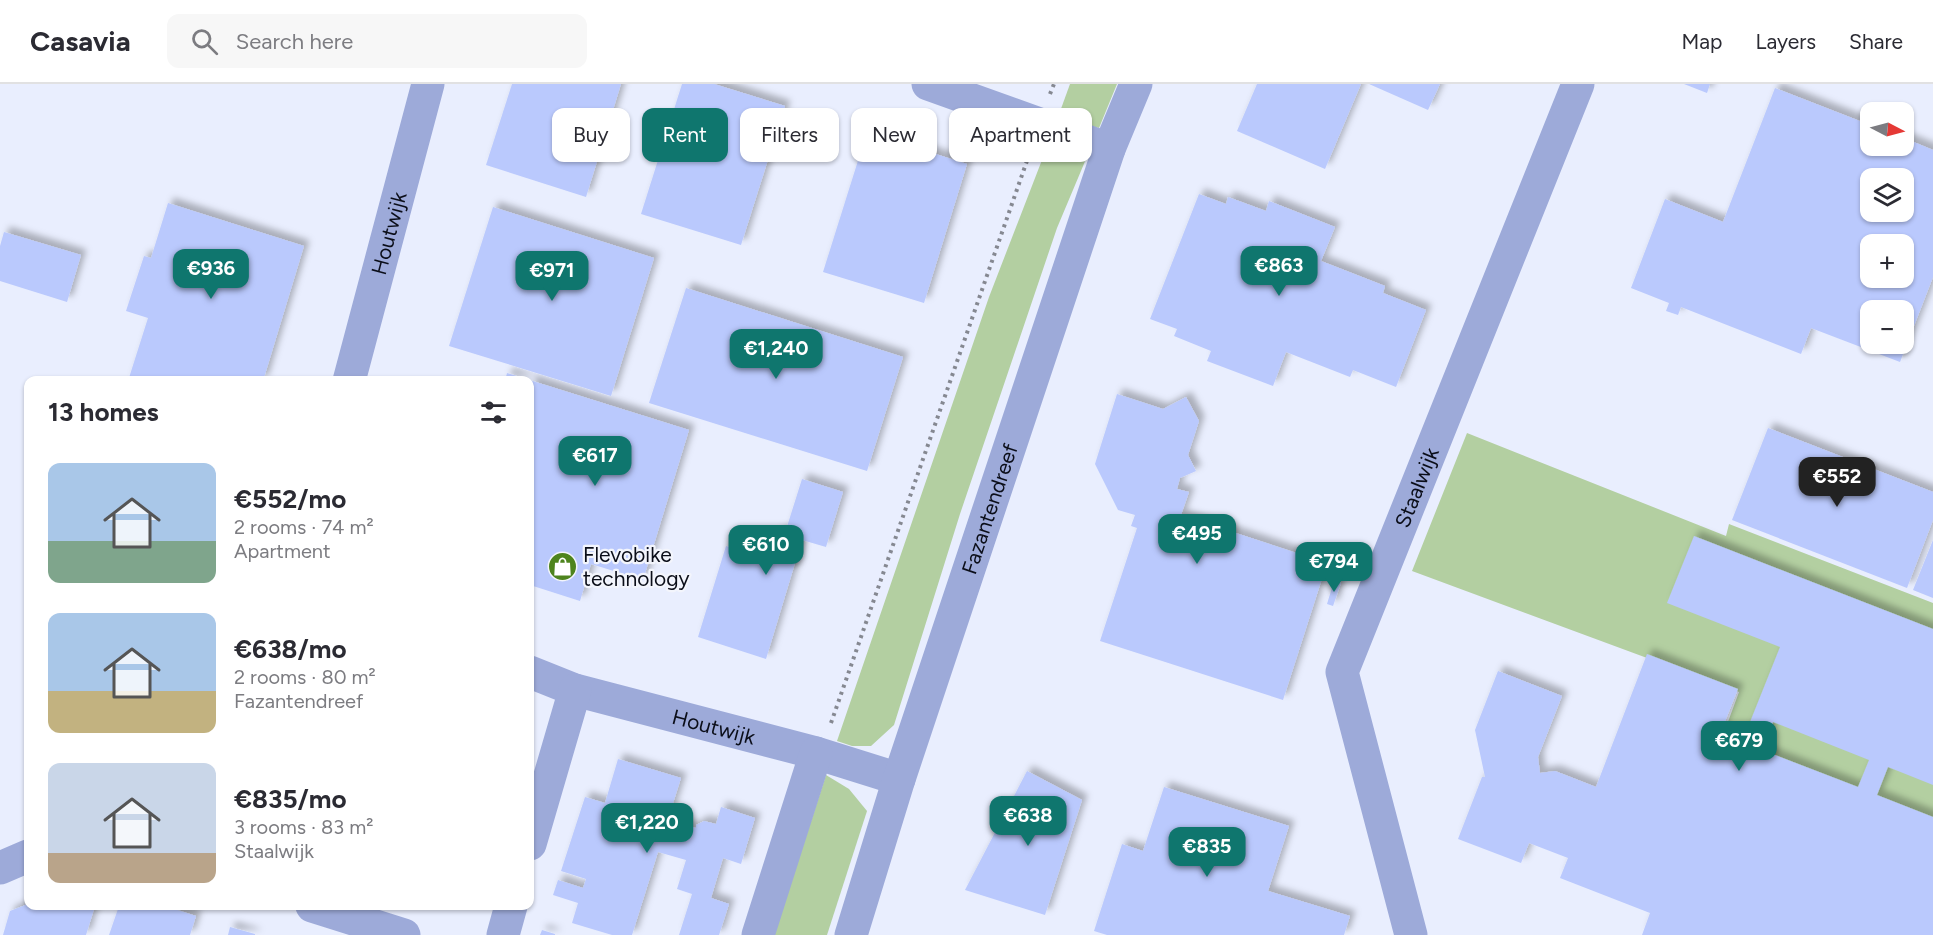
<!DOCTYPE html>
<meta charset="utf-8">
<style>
body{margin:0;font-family:Figtree,sans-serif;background:#f7f7f7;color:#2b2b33;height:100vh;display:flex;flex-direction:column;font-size:22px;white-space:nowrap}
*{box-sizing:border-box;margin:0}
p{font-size:20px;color:#7c7c81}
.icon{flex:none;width:33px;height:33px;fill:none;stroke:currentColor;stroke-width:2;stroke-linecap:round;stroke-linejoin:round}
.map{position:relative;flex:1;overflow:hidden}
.side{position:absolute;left:24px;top:292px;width:510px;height:534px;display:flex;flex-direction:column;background:#fff;border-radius:12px;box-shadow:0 2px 4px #0004}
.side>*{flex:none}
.banner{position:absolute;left:552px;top:24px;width:570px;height:54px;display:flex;gap:12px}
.needle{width:39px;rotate:96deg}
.controls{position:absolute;left:1860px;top:18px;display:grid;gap:12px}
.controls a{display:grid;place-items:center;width:54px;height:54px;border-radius:12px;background:#fff;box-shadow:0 2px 4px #0004;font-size:30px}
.price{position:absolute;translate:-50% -51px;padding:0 14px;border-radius:12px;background:#0f766e;color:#fff;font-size:20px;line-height:39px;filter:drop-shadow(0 2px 3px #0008)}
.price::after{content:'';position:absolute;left:50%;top:36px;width:18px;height:14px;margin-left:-9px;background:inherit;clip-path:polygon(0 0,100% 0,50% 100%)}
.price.on{background:#222;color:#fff}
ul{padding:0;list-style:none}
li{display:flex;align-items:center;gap:18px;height:150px;padding:0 24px}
li span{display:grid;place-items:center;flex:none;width:168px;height:120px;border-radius:12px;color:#555}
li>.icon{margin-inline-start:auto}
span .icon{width:72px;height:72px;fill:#fffc;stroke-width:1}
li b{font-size:26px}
h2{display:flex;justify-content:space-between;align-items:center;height:72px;padding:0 24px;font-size:26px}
.pill{padding:0 21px;border-radius:12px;background:#fff;box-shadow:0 2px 4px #0004;font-size:21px;line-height:54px}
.pill.on{background:#0f766e;color:#fff}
header{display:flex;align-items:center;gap:36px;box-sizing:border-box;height:84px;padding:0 30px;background:#fff;border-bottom:2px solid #e1e1e2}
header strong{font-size:28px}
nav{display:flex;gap:33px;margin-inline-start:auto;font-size:21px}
.search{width:420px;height:54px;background:#f7f7f7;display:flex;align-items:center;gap:15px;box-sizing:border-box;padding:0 21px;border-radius:12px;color:#7c7c81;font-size:22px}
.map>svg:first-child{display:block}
</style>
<header>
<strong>Casavia</strong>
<div class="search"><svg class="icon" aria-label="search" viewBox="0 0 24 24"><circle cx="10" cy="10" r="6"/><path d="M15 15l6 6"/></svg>Search here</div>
<nav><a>Map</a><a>Layers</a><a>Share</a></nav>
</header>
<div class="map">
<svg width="1933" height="851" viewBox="0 0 1933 851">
<defs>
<filter id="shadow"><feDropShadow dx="5.5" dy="-5.5" stdDeviation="3" flood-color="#0004"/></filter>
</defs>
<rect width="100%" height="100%" fill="#f3f5fc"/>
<!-- built -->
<path fill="#e9eefe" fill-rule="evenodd" d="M 0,0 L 1933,0 L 1933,851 L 0,851 ZM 1870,28 L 1904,28 L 1904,62 L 1870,62 ZM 1870,94 L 1904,94 L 1904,128 L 1870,128 ZM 1870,160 L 1904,160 L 1904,194 L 1870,194 ZM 1870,226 L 1904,226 L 1904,260 L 1870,260 ZM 28,297 L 530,297 L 530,822 L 28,822 Z"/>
<!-- green -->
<g fill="#b3cfa1">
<path d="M 1070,0 L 1117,0 L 1099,44 L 1058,33 Z"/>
<path d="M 1047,63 L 1086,75 L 1057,144 L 960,430 L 894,641 L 871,662 L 852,662 L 837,657 L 989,213 Z"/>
<path d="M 1467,349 L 1726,452 L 1729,440 L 1933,519 L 1933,736 L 1722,654 L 1739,608 L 1412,487 Z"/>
<path d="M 826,691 L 849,705 L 867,727 L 827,851 L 774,851 Z"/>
</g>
<!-- building -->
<g fill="#bac9fd" fill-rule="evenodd" filter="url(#shadow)">
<path d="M 512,0 L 621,0 L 586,113 L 486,81 Z"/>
<path d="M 682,0 L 714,0 L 785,22 L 741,161 L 641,130 Z"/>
<path d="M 1257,0 L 1361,0 L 1325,85 L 1237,47 Z"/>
<path d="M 1369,0 L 1440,0 L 1428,26 Z"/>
<path d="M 1684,0 L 1710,0 L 1707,9 Z"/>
<path d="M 1775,4 L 1870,41 L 1870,62 L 1904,62 L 1904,54 L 1933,66 L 1933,193 L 1900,278 L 1811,244 L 1801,270 L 1681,223 L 1678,231 L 1666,227 L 1669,219 L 1631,204 L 1665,115 L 1723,138 ZM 1870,94 L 1904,94 L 1904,128 L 1870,128 ZM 1870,160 L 1904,160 L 1904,194 L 1870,194 ZM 1870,226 L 1904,226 L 1904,260 L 1870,260 Z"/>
<path d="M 867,48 L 967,80 L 924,219 L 823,188 Z"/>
<path d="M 1199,110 L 1226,120 L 1228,113 L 1266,127 L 1269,117 L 1335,143 L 1321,177 L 1385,202 L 1383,209 L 1426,226 L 1396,303 L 1353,286 L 1350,293 L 1286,268 L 1273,302 L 1207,277 L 1211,267 L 1174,252 L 1177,245 L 1150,235 Z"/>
<path d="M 168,119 L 304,162 L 263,297 L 128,297 L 148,234 L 126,227 L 144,172 L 151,174 Z"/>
<path d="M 493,123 L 654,174 L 611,312 L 449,262 Z"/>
<path d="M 4,148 L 81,171 L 67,218 L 0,197 L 0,162 Z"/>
<path d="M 686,204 L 903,273 L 867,387 L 649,319 Z"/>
<path d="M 507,289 L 689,346 L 643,496 L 591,480 L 580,517 L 530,501 L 530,297 L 505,297 Z"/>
<path d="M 1117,310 L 1163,325 L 1186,313 L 1199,337 L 1188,371 L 1196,387 L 1180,394 L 1177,405 L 1189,408 L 1181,431 L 1327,479 L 1283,616 L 1100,557 L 1137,444 L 1131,442 L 1135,431 L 1118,426 L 1095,380 Z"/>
<path d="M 1768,344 L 1933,408 L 1933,436 L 1907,504 L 1732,436 Z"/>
<path d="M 802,395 L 843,408 L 826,463 L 802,456 L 766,575 L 698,553 L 726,462 L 770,476 L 779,447 L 785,449 Z"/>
<path d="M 1694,452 L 1933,545 L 1933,701 L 1888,683 L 1877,711 L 1933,733 L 1933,851 L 1642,851 L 1650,829 L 1560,794 L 1568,774 L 1529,759 L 1521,779 L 1458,755 L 1482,693 L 1485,693 L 1475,646 L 1498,587 L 1562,612 L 1538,673 L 1540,689 L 1555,687 L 1596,703 L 1647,570 L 1738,605 L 1720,650 L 1742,658 L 1780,563 L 1667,519 ZM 1773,638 L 1869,676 L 1858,703 L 1762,666 Z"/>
<path d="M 1933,456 L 1933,514 L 1913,506 Z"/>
<path d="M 1334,497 L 1341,499 L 1333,522 L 1327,520 Z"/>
<path d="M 618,675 L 681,694 L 668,735 L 696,744 L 696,741 L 704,737 L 716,740 L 721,723 L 755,734 L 741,780 L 723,774 L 711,814 L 729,820 L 719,851 L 679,851 L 692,810 L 677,805 L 686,776 L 658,768 L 632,851 L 612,851 L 572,839 L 578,819 L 553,811 L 558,796 L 583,804 L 586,795 L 561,787 L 585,713 L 605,719 Z"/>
<path d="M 1027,687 L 1082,716 L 1045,831 L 965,806 Z"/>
<path d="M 1164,703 L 1289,742 L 1268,807 L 1350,832 L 1344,851 L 1107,851 L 1094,847 L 1122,760 L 1143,767 Z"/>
<path d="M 28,820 L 28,822 L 95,822 L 86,851 L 3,851 L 10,827 Z"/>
<path d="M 119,822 L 165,822 L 196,832 L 190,851 L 109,851 Z"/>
<path d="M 230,843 L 255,850 L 255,851 L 228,851 Z"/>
<path d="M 542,846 L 555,850 L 555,851 L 540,851 Z"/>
</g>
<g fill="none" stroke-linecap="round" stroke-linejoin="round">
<!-- path -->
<g stroke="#858891" stroke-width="4" stroke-dasharray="3 4.5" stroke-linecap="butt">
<path d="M 1050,10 L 1054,0"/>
<path d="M 831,639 L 1029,71"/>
</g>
<!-- minor -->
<g stroke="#9daad9" stroke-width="33">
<path d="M 928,0 L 1109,65"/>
<path id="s1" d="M 349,297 L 428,0"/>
<path id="s2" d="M 530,588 L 575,606 L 816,669 L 899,695"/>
<path d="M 530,760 L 575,606"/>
<path d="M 0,784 L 28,772"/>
<path d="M 312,822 L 404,851"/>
<path d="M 503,851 L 511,822"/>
<path d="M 758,851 L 816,669"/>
<path id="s3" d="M 851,851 L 899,695 L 1109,65 L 1136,0"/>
<path id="s4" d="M 1411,851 L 1342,588 L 1578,0"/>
</g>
</g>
<!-- icons -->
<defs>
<symbol id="shop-disc" viewBox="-11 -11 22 22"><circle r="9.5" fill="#4e841d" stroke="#f3f5fc"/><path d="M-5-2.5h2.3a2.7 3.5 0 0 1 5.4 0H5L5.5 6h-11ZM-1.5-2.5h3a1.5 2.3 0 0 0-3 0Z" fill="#fff"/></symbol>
</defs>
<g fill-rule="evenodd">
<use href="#shop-disc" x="546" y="466" width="33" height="33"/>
</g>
<g text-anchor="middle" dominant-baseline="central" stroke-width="4.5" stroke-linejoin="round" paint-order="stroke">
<!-- street labels -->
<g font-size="21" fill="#0b0e19" stroke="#f3f5fc">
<text stroke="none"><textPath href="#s1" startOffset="153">Houtwijk</textPath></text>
<text stroke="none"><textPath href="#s4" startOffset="471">Staalwijk</textPath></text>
<text stroke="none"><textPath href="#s3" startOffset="448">Fazantendreef</textPath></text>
<text stroke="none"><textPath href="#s2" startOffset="192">Houtwijk</textPath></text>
</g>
<!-- poi labels -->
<g font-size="21" fill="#0b0e19" stroke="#f3f5fc" text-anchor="start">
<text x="583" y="470">Flevobike<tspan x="583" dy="24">technology</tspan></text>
</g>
</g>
</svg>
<div class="controls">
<a><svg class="needle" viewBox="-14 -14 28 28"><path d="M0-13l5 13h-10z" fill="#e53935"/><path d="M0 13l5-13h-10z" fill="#7c7c81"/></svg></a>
<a><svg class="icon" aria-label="layers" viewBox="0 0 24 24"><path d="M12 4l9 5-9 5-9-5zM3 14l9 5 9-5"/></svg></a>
<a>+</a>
<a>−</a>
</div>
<b class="price" style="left:1279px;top:213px">€863</b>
<b class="price" style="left:211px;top:216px">€936</b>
<b class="price" style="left:552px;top:218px">€971</b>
<b class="price" style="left:776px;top:296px">€1,240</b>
<b class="price" style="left:595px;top:403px">€617</b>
<b class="price on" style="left:1837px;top:424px">€552</b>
<b class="price" style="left:1197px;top:481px">€495</b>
<b class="price" style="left:766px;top:492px">€610</b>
<b class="price" style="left:1334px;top:509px">€794</b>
<b class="price" style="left:1739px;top:688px">€679</b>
<b class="price" style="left:1028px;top:763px">€638</b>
<b class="price" style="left:647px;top:770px">€1,220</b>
<b class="price" style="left:1207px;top:794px">€835</b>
<div class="banner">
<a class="pill">Buy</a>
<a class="pill on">Rent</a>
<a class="pill">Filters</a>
<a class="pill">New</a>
<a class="pill">Apartment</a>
</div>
<section class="side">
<h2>13 homes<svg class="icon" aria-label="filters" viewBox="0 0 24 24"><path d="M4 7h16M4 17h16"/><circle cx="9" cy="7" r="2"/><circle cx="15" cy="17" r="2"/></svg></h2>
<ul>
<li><span style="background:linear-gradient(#a9c7e8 65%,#7fa58c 0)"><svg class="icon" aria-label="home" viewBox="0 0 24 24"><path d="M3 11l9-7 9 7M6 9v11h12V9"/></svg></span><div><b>€552/mo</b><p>2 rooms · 74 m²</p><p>Apartment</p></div></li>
<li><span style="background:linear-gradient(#a9c7e8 65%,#c2b280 0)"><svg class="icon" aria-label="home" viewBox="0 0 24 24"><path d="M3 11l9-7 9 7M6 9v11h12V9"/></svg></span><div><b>€638/mo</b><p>2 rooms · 80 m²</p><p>Fazantendreef</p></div></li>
<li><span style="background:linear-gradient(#c9d6e8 75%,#b9a48a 0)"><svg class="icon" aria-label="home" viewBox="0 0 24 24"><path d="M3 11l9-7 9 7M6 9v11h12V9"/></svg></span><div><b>€835/mo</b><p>3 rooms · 83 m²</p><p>Staalwijk</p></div></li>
</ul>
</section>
</div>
